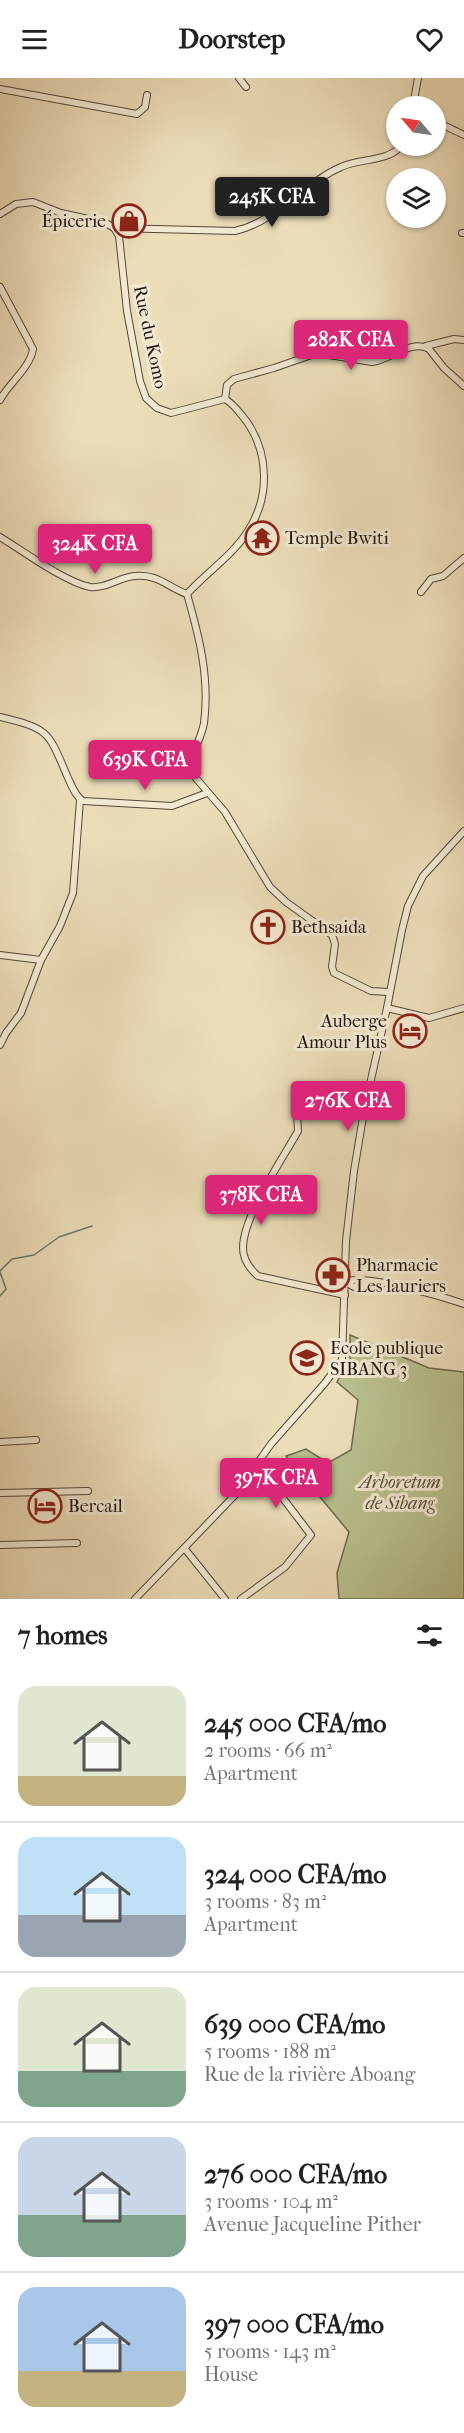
<!DOCTYPE html>
<meta charset="utf-8">
<style>
body{margin:0;font-family:"IM FELL French Canon",serif;background:#f2f2f2;color:#222;height:100vh;display:flex;flex-direction:column;font-size:22px;white-space:nowrap}
*{box-sizing:border-box;margin:0}
p{font-size:20px;color:#767676}
.icon{flex:none;width:33px;height:33px;fill:none;stroke:currentColor;stroke-width:2;stroke-linecap:round;stroke-linejoin:round}
.map{position:relative;height:1521px;overflow:hidden}
.details{display:flex;flex-direction:column;background:#fff;flex:1}
.details>*{flex:none}
.needle{width:39px;rotate:299deg}
.fabs{position:absolute;left:386px;top:18px;display:grid;gap:12px}
.fabs a{display:grid;place-items:center;width:60px;height:60px;border-radius:50%;background:#fff;box-shadow:0 2px 4px #0004;font-size:30px}
.price{position:absolute;translate:-50% -51px;padding:0 14px;border-radius:6px;background:#db2777;color:#fff;font-size:20px;line-height:39px;filter:drop-shadow(0 2px 3px #0008)}
.price::after{content:'';position:absolute;left:50%;top:36px;width:18px;height:14px;margin-left:-9px;background:inherit;clip-path:polygon(0 0,100% 0,50% 100%)}
.price.active{background:#222;color:#fff}
ul{padding:0;list-style:none}
li{display:flex;align-items:center;gap:18px;height:150px;padding:0 18px}
li+li{border-top:2px solid #e0e0e0}
li span{display:grid;place-items:center;flex:none;width:168px;height:120px;border-radius:18px;color:#555}
li>.icon{margin-inline-start:auto}
span .icon{width:72px;height:72px;fill:#fffc;stroke-width:1}
li b{font-size:26px}
h2{display:flex;justify-content:space-between;align-items:center;height:72px;padding:0 18px;font-size:26px}
header{display:flex;justify-content:space-between;align-items:center;height:78px;padding:0 18px;background:#fff;font-size:27px;font-weight:800}
.map>svg:first-child{display:block}
</style>
<header><svg class="icon" aria-label="menu" viewBox="0 0 24 24"><path d="M4 6h16M4 12h16M4 18h16"/></svg>Doorstep<svg class="icon" aria-label="heart" viewBox="0 0 24 24"><path d="M12 20l-8-8c-3-5 5-10 8-4 3-6 11-1 8 4z"/></svg></header>
<div class="map">
<svg width="464" height="1521" viewBox="0 0 464 1521">
<rect width="100%" height="100%" fill="#ecddb9"/>
<filter id="stains"><feTurbulence type="fractalNoise" baseFrequency=".00333" numOctaves="4"/><feColorMatrix values="0 0 0 0 .2 0 0 0 0 .09 0 0 0 0 .02 0 0 0 .5 -.17"/></filter>
<radialGradient id="worn" r=".72"><stop offset=".6" stop-color="#630" stop-opacity="0"/><stop offset="1" stop-color="#630" stop-opacity=".3"/></radialGradient>
<!-- green -->
<path fill="#b9c08e" stroke="#6e6a4e" stroke-width="1.5" d="M 350,1257 L 429,1290 L 464,1294 L 464,1521 L 339,1521 L 337,1495 L 349,1454 L 286,1378 L 306,1371 L 328,1385 L 351,1372 L 358,1322 L 337,1304 L 350,1281 Z"/>
<g fill="none" stroke-linecap="round" stroke-linejoin="round">
<!-- stream -->
<g stroke="#69796e" stroke-width="1.5">
<path d="M 0,1193 L 12,1181 L 34,1177 L 59,1159 L 92,1148"/>
<path d="M 0,1218 L 6,1211 L 0,1194"/>
</g>
<defs>
<g id="minor">
<path d="M 239,0 L 246,9"/>
<path d="M 0,11 L 137,36 L 145,29 L 147,17"/>
<path d="M 413,28 L 418,0"/>
<path d="M 435,43 L 464,57"/>
<path d="M 0,136 L 16,126 L 33,124 L 61,135 L 106,145 L 114,150 L 119,158 L 127,233 L 140,303 L 146,320 L 157,330 L 171,335 L 225,321 C 234,326 240,335 247,344 C 269,376 270,419 248,453 C 233,477 206,495 187,516"/>
<path d="M 114,150 L 235,153 C 276,144 304,105 341,89 C 360,80 388,84 401,68"/>
<path d="M 462,155 L 464,155"/>
<path d="M 0,209 L 33,271 C 30,290 9,305 0,322"/>
<path d="M 426,268 L 454,261 L 464,262"/>
<path d="M 225,321 L 227,307 L 234,301 L 274,290 L 317,275 L 372,284 C 390,282 411,261 429,271 L 444,290 L 464,308"/>
<path d="M 0,459 C 23,473 65,504 90,509 C 106,511 119,499 135,498 C 159,496 167,509 187,516"/>
<path d="M 421,514 L 431,501 L 443,498 L 464,480"/>
<path d="M 187,516 C 199,558 210,600 204,645 C 201,663 187,680 194,698 L 225,734 L 270,809 L 286,824 L 332,857 L 335,866 L 332,889 L 334,895 L 371,913 L 389,914"/>
<path d="M 0,639 C 50,651 48,653 68,700 C 72,708 75,718 83,723 L 172,728 L 207,715"/>
<path d="M 0,877 L 41,882"/>
<path d="M 387,930 L 429,940 L 464,930"/>
<path d="M 0,967 L 6,955 L 21,935 L 41,882 L 60,848 L 73,815 L 80,722"/>
<path d="M 297,1036 L 298,1053 C 282,1082 243,1138 243,1170 C 243,1181 250,1191 258,1198 L 345,1217"/>
<path d="M 346,1204 C 362,1195 444,1219 464,1226"/>
<path d="M 346,1204 L 354,1209 L 373,1205"/>
<path d="M 0,1364 L 36,1362"/>
<path d="M 0,1415 L 88,1413"/>
<path d="M 0,1467 L 77,1465"/>
<path d="M 185,1471 L 225,1521"/>
<path d="M 135,1521 L 235,1417 L 271,1366 L 325,1305 L 342,1282 L 346,1163 L 354,1093 L 364,1033 L 387,930 L 402,852 L 408,828 L 423,798 L 464,753"/>
<path d="M 241,1521 L 285,1489 L 311,1457 L 272,1406 L 255,1391"/>
</g>
</defs>
<!-- minor casing -->
<use href="#minor" stroke="#54463a" stroke-width="8"/>
<!-- minor -->
<use href="#minor" stroke="#f3e9d2" stroke-width="6"/>
</g>
<!-- icons -->
<defs>
<symbol id="shop-ring" viewBox="-11 -11 22 22"><circle r="9.5" fill="#f3e9d2" stroke="#8f2418" stroke-width="1.5"/><path d="M-5-2.5h2.3a2.7 3.5 0 0 1 5.4 0H5L5.5 6h-11ZM-1.5-2.5h3a1.5 2.3 0 0 0-3 0Z" fill="#8f2418"/></symbol>
<symbol id="temple-ring" viewBox="-11 -11 22 22"><circle r="9.5" fill="#f3e9d2" stroke="#8f2418" stroke-width="1.5"/><path d="M0-6L5-2H3V0L6.5 2.5H4V6H1.5V3h-3V6H-4V2.5H-6.5L-3 0V-2H-5Z" fill="#8f2418"/></symbol>
<symbol id="church-ring" viewBox="-11 -11 22 22"><circle r="9.5" fill="#f3e9d2" stroke="#8f2418" stroke-width="1.5"/><path d="M-1.2-6h2.4v3.5h3.3v2.4h-3.3V6h-2.4V-.1h-3.3v-2.4h3.3Z" fill="#8f2418"/></symbol>
<symbol id="hotel-ring" viewBox="-11 -11 22 22"><circle r="9.5" fill="#f3e9d2" stroke="#8f2418" stroke-width="1.5"/><path d="M-6-4.5h1.5V1H6V5H4.5V3h-9V5H-6ZM-4 0a1.8 1.8 0 1 1 3.6 0ZM.5 0V-2.5h3Q6-2.5 6 0Z" fill="#8f2418"/></symbol>
<symbol id="pharmacy-ring" viewBox="-11 -11 22 22"><circle r="9.5" fill="#f3e9d2" stroke="#8f2418" stroke-width="1.5"/><path d="M-2-6h4v4h4v4h-4v4h-4v-4h-4v-4h4Z" fill="#8f2418"/></symbol>
<symbol id="school-ring" viewBox="-11 -11 22 22"><circle r="9.5" fill="#f3e9d2" stroke="#8f2418" stroke-width="1.5"/><path d="M0-5L7-2L0 1L-7-2ZM-4 1L0 2.5L4 1V4Q0 6-4 4Z" fill="#8f2418"/></symbol>
</defs>
<g fill-rule="evenodd">
<use href="#shop-ring" x="110" y="124" width="38" height="38"/>
<use href="#temple-ring" x="243" y="441" width="38" height="38"/>
<use href="#church-ring" x="249" y="830" width="38" height="38"/>
<use href="#hotel-ring" x="391" y="934" width="38" height="38"/>
<use href="#pharmacy-ring" x="314" y="1178" width="38" height="38"/>
<use href="#school-ring" x="288" y="1261" width="38" height="38"/>
<use href="#hotel-ring" x="26" y="1409" width="38" height="38"/>
</g>
<g text-anchor="middle" dominant-baseline="central" stroke-width="6" stroke-linejoin="round" paint-order="stroke">
<!-- poi labels -->
<g font-size="18" fill="#22140f" stroke="#f3e9d2" text-anchor="start">
<text x="106" y="143" text-anchor="end">Épicerie</text>
<text x="285" y="460">Temple Bwiti</text>
<text x="291" y="849">Bethsaida</text>
<text x="387" y="943" text-anchor="end">Auberge<tspan x="387" dy="21">Amour Plus</tspan></text>
<text x="356" y="1187">Pharmacie<tspan x="356" dy="21">Les lauriers</tspan></text>
<text x="330" y="1270">Ecole publique<tspan x="330" dy="21">SIBANG 3</tspan></text>
<text x="68" y="1428">Bercail</text>
</g>
<!-- street labels -->
<g font-size="18" fill="#22140f" stroke="#f3e9d2">
<text transform="translate(150 259) rotate(78)">Rue du Komo</text>
</g>
<!-- park labels -->
<g font-size="18" font-style="italic" fill="#57503b" stroke="#f3e9d2">
<text x="400" y="1404">Arboretum<tspan x="400" dy="21">de Sibang</tspan></text>
</g>
</g>
<rect width="100%" height="100%" filter="url(#stains)"/>
<rect width="100%" height="100%" fill="url(#worn)"/>
</svg>
<div class="fabs">
<a><svg class="needle" viewBox="-14 -14 28 28"><path d="M0-13l5 13h-10z" fill="#e53935"/><path d="M0 13l5-13h-10z" fill="#767676"/></svg></a>
<a><svg class="icon" aria-label="layers" viewBox="0 0 24 24"><path d="M12 4l9 5-9 5-9-5zM3 14l9 5 9-5"/></svg></a>
</div>
<b class="price active" style="left:272px;top:150px">245K CFA</b>
<b class="price" style="left:351px;top:293px">282K CFA</b>
<b class="price" style="left:95px;top:497px">324K CFA</b>
<b class="price" style="left:145px;top:713px">639K CFA</b>
<b class="price" style="left:348px;top:1054px">276K CFA</b>
<b class="price" style="left:261px;top:1148px">378K CFA</b>
<b class="price" style="left:276px;top:1431px">397K CFA</b>
</div>
<section class="details">
<h2>7 homes<svg class="icon" aria-label="filters" viewBox="0 0 24 24"><path d="M4 7h16M4 17h16"/><circle cx="9" cy="7" r="2"/><circle cx="15" cy="17" r="2"/></svg></h2>
<ul>
<li><span style="background:linear-gradient(#dfe7d0 75%,#c2b280 0)"><svg class="icon" aria-label="home" viewBox="0 0 24 24"><path d="M3 11l9-7 9 7M6 9v11h12V9"/></svg></span><div><b>245 000 CFA/mo</b><p>2 rooms · 66 m²</p><p>Apartment</p></div></li>
<li><span style="background:linear-gradient(#bfe0f5 65%,#9aa5b1 0)"><svg class="icon" aria-label="home" viewBox="0 0 24 24"><path d="M3 11l9-7 9 7M6 9v11h12V9"/></svg></span><div><b>324 000 CFA/mo</b><p>3 rooms · 83 m²</p><p>Apartment</p></div></li>
<li><span style="background:linear-gradient(#dfe7d0 70%,#7fa58c 0)"><svg class="icon" aria-label="home" viewBox="0 0 24 24"><path d="M3 11l9-7 9 7M6 9v11h12V9"/></svg></span><div><b>639 000 CFA/mo</b><p>5 rooms · 188 m²</p><p>Rue de la rivière Aboang</p></div></li>
<li><span style="background:linear-gradient(#c9d6e8 65%,#7fa58c 0)"><svg class="icon" aria-label="home" viewBox="0 0 24 24"><path d="M3 11l9-7 9 7M6 9v11h12V9"/></svg></span><div><b>276 000 CFA/mo</b><p>3 rooms · 104 m²</p><p>Avenue Jacqueline Pither</p></div></li>
<li><span style="background:linear-gradient(#a9c7e8 70%,#c2b280 0)"><svg class="icon" aria-label="home" viewBox="0 0 24 24"><path d="M3 11l9-7 9 7M6 9v11h12V9"/></svg></span><div><b>397 000 CFA/mo</b><p>5 rooms · 143 m²</p><p>House</p></div></li>
</ul>
</section>
